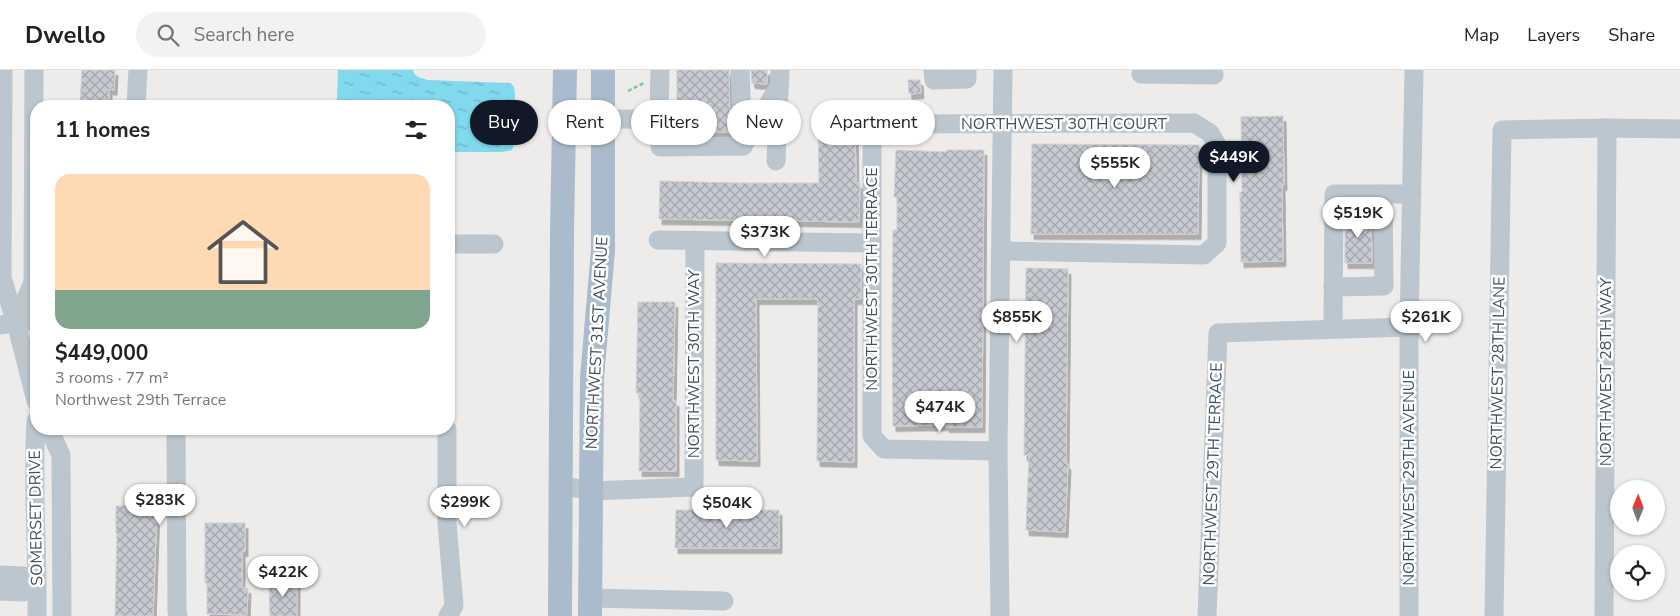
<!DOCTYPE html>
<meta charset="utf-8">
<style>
body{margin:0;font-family:"Nunito Sans",sans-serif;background:#f2f2f2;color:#222;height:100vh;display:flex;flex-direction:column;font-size:19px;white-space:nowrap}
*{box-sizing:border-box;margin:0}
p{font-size:16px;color:#767676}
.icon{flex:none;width:28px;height:28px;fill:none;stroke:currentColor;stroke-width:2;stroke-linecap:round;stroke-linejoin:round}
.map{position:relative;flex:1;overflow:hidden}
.drawer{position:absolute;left:30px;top:30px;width:425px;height:335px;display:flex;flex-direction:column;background:#fff;border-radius:20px;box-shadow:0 1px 4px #0004}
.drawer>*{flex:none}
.top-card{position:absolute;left:470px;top:30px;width:475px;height:45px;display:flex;gap:10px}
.needle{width:32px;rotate:1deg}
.fabs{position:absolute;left:1610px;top:410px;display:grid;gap:10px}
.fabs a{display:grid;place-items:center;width:55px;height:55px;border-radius:50%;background:#fff;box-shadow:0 1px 4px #0004;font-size:25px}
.price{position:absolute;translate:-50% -42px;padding:0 11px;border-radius:18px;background:#fff;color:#222;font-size:16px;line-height:32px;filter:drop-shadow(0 1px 2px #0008)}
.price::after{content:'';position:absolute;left:50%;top:30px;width:15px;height:11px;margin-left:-8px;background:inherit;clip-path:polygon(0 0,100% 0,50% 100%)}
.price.active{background:#111827;color:#fff}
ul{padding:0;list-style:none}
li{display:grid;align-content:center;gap:10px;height:265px;padding:0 25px}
li span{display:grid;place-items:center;height:155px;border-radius:15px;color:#555}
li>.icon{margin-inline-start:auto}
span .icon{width:90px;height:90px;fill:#fffc;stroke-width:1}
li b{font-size:21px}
h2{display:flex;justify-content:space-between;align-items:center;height:60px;padding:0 25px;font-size:21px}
.tag{padding:0 18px;border-radius:22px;background:#fff;box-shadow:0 1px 4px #0004;font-size:18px;line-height:45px}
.tag.active{background:#111827;color:#fff}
header{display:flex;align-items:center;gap:30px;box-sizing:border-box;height:70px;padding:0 25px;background:#fff;border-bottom:1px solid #e0e0e0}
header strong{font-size:24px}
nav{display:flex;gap:28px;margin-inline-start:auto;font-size:18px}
.search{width:350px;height:45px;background:#f2f2f2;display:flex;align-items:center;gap:12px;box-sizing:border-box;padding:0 18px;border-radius:28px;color:#767676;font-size:19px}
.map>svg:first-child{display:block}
</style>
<header>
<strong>Dwello</strong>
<div class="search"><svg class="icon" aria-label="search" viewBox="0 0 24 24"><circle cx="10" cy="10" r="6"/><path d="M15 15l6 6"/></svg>Search here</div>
<nav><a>Map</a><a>Layers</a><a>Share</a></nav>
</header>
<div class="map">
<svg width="1680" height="546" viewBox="0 0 1680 546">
<defs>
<pattern id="water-ripples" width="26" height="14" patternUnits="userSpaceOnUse" patternTransform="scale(1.25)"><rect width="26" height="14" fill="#81d9ee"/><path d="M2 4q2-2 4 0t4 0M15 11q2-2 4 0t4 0" fill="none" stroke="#6bb2c4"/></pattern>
<pattern id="building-cross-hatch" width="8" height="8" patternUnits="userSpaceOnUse" patternTransform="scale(1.25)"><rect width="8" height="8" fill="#c7cad1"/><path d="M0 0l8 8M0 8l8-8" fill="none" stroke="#a3a6ad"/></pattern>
<filter id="shadow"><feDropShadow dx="3" dy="5.5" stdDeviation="0" flood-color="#0004"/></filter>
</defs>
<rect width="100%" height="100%" fill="#eeebeb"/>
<!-- water -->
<path fill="url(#water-ripples)" d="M 338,0 L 413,0 C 414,7 421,8 428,10 L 510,13 L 514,17 L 515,24 L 514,75 L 512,80 L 502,82 L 449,82 L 449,36 L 335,36 L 337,30 Z"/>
<!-- building -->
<g fill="url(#building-cross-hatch)" stroke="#cfd1d7" filter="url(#shadow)">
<path d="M 82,0 L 115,0 L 114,20 L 109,19 L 109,34 L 80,33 Z"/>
<path d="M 677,0 L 729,0 L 730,62 L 677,62 Z"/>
<path d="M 751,0 L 767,0 L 767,14 L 752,13 Z"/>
<path d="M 908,10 L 920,10 L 921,23 L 909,24 Z"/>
<path d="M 1283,46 L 1284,115 L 1282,115 L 1283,191 L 1241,192 L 1240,122 L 1242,122 L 1241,47 Z"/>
<path d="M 818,52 L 855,52 L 856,113 L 860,113 L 859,152 L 659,149 L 660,111 L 737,113 L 819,113 Z"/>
<path d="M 1032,74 L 1199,75 L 1198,164 L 1031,164 Z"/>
<path d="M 896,80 L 947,82 L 947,80 L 984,80 L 982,357 L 946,357 L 946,355 L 893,356 L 892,266 L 893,160 L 897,160 L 897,127 L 894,127 Z"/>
<path d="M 1345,145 L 1371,145 L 1372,193 L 1345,193 Z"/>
<path d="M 716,193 L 861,194 L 861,229 L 854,229 L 854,392 L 817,391 L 818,229 L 756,229 L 757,391 L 716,390 Z"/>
<path d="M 1026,198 L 1068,199 L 1066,394 L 1068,394 L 1065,462 L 1026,460 L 1029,385 L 1024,385 Z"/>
<path d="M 638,232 L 675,232 L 673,331 L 676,331 L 676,401 L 639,401 L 640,323 L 636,323 Z"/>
<path d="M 116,436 L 157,436 L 153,546 L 115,546 L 117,463 L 116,463 Z"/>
<path d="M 676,440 L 779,440 L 779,478 L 675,478 Z"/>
<path d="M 205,453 L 245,453 L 245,481 L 242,481 L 242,518 L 248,518 L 247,545 L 207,544 L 207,513 L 205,513 Z"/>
<path d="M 269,510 L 297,510 L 297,546 L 270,546 Z"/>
</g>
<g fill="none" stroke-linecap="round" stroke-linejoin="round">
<!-- path -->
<path stroke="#6dce9c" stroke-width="2.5" stroke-dasharray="4 2.5" stroke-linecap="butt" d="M 628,21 L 644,13"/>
<!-- minor -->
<g stroke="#bbc6cf" stroke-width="19">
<path d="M 3,0 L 2,208 L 16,253 L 36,331"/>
<path d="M 740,0 L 743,76"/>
<path d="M 933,0 L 934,10 L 967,9 L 967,0"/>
<path d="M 1141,4 L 1214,5 L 1213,0"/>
<path d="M 136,36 L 138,0"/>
<path d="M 603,49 L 659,49 L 660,77 L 743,76"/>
<path d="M 659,49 L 660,0"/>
<path d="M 743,76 L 778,18"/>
<path d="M 776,91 L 780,0"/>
<path d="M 658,170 L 872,173"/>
<path d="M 449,174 L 494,174"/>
<path d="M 1333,217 L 1384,216 L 1383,124"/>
<path d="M 16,253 L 33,212 L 34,0"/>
<path d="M 0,255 L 36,250"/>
<path d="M 1333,259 L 1334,124 L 1412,124"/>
<path d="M 36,351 C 32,416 38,481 37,546"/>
<path d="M 49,359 L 61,385 L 62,546"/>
<path d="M 176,359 L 177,542 L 178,546"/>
<path d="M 447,359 L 447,453 L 454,536 L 448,546"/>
<path d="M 998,381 L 884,379 L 872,366 L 872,69 L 885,57 L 899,54 L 1194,53 L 1210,63 L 1217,75 L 1217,173 L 1204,185 L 1001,181"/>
<path d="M 560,415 L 591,421 L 694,417 L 695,170"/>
<path d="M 0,505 L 23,506 L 29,514"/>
<path d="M 0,521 L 23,522 L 29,514"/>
<path d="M 590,528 L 724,531"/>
<path d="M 1000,546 L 998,381 L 1003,0"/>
<path d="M 1207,546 L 1218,263 L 1409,257"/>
<path d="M 1409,546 L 1409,257 L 1414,0"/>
<path d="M 1494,546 L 1502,60 L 1607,58 L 1680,59"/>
<path d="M 1604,546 L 1607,58"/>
</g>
<!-- major -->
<g stroke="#a9bbcc" stroke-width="24">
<path d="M 560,546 L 562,161 L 565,0"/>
<path d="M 590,546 L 592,308 L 603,180 L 603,0"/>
</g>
</g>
<g text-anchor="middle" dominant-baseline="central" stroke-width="5" stroke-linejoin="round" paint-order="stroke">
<!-- street labels -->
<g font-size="16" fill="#434f59" stroke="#fff">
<text x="1064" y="54">NORTHWEST 30TH COURT</text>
<text transform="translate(872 209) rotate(-90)">NORTHWEST 30TH TERRACE</text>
<text transform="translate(597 273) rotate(-87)">NORTHWEST 31ST AVENUE</text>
<text transform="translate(694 294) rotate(-90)">NORTHWEST 30TH WAY</text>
<text transform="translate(1606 302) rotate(-90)">NORTHWEST 28TH WAY</text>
<text transform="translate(1498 303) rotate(-89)">NORTHWEST 28TH LANE</text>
<text transform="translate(1213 404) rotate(-88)">NORTHWEST 29TH TERRACE</text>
<text transform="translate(1409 408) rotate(-90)">NORTHWEST 29TH AVENUE</text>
<text transform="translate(36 448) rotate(-91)">SOMERSET DRIVE</text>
</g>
</g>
</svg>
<div class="fabs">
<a><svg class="needle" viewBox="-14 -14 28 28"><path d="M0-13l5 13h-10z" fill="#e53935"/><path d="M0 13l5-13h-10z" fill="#767676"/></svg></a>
<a><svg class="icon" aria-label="locate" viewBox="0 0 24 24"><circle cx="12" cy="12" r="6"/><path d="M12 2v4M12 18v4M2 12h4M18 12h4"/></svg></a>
</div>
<b class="price active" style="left:1234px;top:113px">$449K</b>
<b class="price" style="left:1115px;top:119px">$555K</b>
<b class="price" style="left:1358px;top:169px">$519K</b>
<b class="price" style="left:765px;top:188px">$373K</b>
<b class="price" style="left:1017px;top:273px">$855K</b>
<b class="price" style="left:1426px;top:273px">$261K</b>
<b class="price" style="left:940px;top:363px">$474K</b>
<b class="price" style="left:160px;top:456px">$283K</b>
<b class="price" style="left:465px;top:458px">$299K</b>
<b class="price" style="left:727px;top:459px">$504K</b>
<b class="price" style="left:283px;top:528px">$422K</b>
<div class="top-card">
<a class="tag active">Buy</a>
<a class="tag">Rent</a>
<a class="tag">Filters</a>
<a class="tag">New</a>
<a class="tag">Apartment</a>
</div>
<section class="drawer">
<h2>11 homes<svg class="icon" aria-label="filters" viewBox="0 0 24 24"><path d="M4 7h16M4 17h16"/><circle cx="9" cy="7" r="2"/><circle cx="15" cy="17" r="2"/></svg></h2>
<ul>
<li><span style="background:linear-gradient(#ffd9b3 75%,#7fa58c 0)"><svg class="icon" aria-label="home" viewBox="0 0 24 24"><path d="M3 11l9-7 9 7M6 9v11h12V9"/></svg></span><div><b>$449,000</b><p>3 rooms · 77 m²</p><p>Northwest 29th Terrace</p></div></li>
</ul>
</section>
</div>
